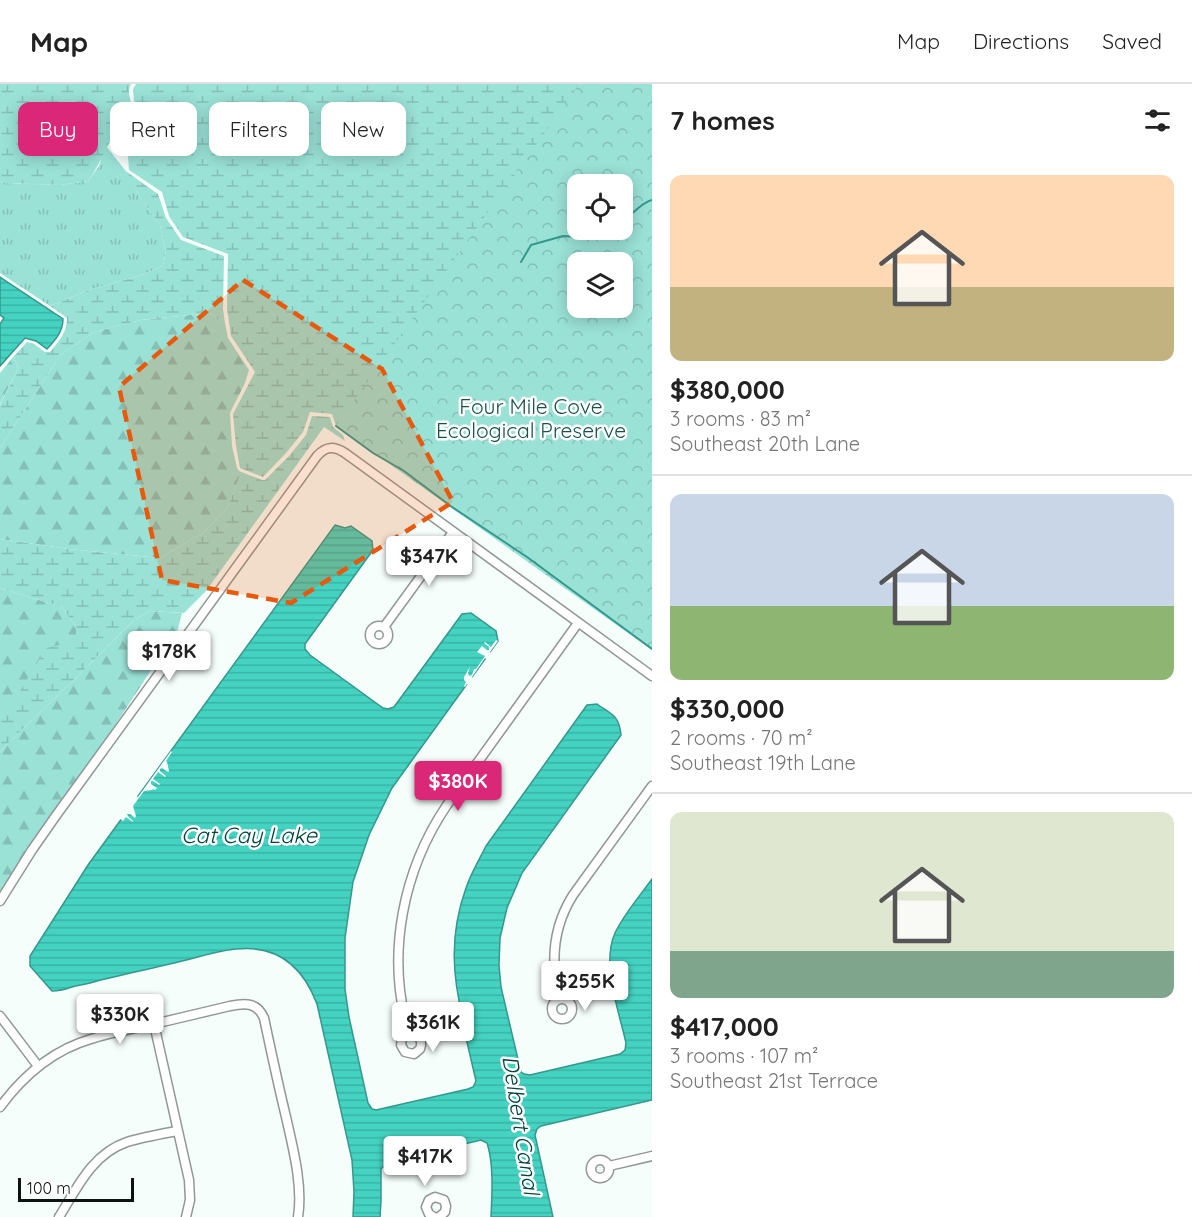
<!DOCTYPE html>
<meta charset="utf-8">
<style>
body{margin:0;font-family:Quicksand,sans-serif;background:#f2f2f2;color:#222;height:100vh;display:flex;flex-direction:column;font-size:22px;white-space:nowrap}
*{box-sizing:border-box;margin:0}
p{font-size:20px;color:#767676}
.icon{flex:none;width:33px;height:33px;fill:none;stroke:currentColor;stroke-width:2;stroke-linecap:round;stroke-linejoin:round}
.map{position:relative;flex:1;overflow:hidden}
.drawer{display:flex;flex-direction:column;background:#fff;width:540px}
.drawer>*{flex:none}
.banner{position:absolute;left:18px;top:18px;width:543px;height:54px;display:flex;gap:12px}
.tools{position:absolute;left:567px;top:90px;display:grid;gap:12px}
.tools a{display:grid;place-items:center;width:66px;height:66px;border-radius:12px;background:#fff;box-shadow:0 3px 15px #0003;font-size:30px}
.scale{position:absolute;left:18px;bottom:15px;width:116px;box-sizing:border-box;padding-left:6px;border:3px solid #0e1111;border-top:0;font-size:16px;line-height:21px;white-space:nowrap;color:#0e1111;-webkit-text-stroke:4px #fff;paint-order:stroke}
.price{position:absolute;translate:-50% -51px;padding:0 14px;border-radius:6px;background:#fff;color:#222;font-size:20px;line-height:39px;filter:drop-shadow(0 2px 3px #0008)}
.price::after{content:'';position:absolute;left:50%;top:36px;width:18px;height:14px;margin-left:-9px;background:inherit;clip-path:polygon(0 0,100% 0,50% 100%)}
.price.current{background:#db2777;color:#fff}
ul{padding:0;list-style:none}
li{display:grid;align-content:center;gap:12px;height:318px;padding:0 18px}
li+li{border-top:2px solid #e0e0e0}
li span{display:grid;place-items:center;height:186px;border-radius:12px;color:#555}
li>.icon{margin-inline-start:auto}
span .icon{width:108px;height:108px;fill:#fffc;stroke-width:1}
li b{font-size:26px}
h2{display:flex;justify-content:space-between;align-items:center;height:72px;padding:0 18px;font-size:26px}
.chip{padding:0 21px;border-radius:12px;background:#fff;box-shadow:0 3px 15px #0003;font-size:21px;line-height:54px}
.chip.current{background:#db2777;color:#fff}
header{display:flex;align-items:center;gap:36px;box-sizing:border-box;height:84px;padding:0 30px;background:#fff;border-bottom:2px solid #e0e0e0}
header strong{font-size:28px}
nav{display:flex;gap:33px;margin-inline-start:auto;font-size:21px}
main{display:flex;flex:1;min-height:0}
.map>svg:first-child{display:block}
</style>
<header>
<strong>Map</strong>
<nav><a>Map</a><a>Directions</a><a>Saved</a></nav>
</header>
<main>
<div class="map">
<svg width="652" height="1133" viewBox="0 0 652 1133">
<defs>
<pattern id="grass-tufts" width="24" height="20" patternUnits="userSpaceOnUse" patternTransform="scale(1.5)"><rect width="24" height="20" fill="#9ae1d6"/><path d="M3 7l-1-3M5 7V3M7 7l1-3M15 17l-1-3M17 17v-4M19 17l1-3" fill="none" stroke="#84c0b7"/></pattern>
<pattern id="forest-firs" width="22" height="20" patternUnits="userSpaceOnUse" patternTransform="scale(1.5)"><rect width="22" height="20" fill="#9ae1d6"/><path d="M5 1l3.5 6h-7zM16 11l3.5 6h-7z" fill="#84c0b7"/></pattern>
<pattern id="wetland-marsh" width="20" height="14" patternUnits="userSpaceOnUse" patternTransform="scale(1.5)"><rect width="20" height="14" fill="#9ae1d6"/><path d="M1 5h8M5 5V1M11 12h8M15 12V8" fill="none" stroke="#84c0b7"/></pattern>
<pattern id="park-crowns" width="20" height="18" patternUnits="userSpaceOnUse" patternTransform="scale(1.5)"><rect width="20" height="18" fill="#9ae1d6"/><path d="M2 6a3 3 0 1 1 6 0M12 15a3 3 0 1 1 6 0" fill="none" stroke="#84c0b7"/></pattern>
<pattern id="water-rules" width="6" height="5" patternUnits="userSpaceOnUse" patternTransform="scale(1.5)"><rect width="6" height="5" fill="#44d2c1"/><path d="M0 2.5h6" fill="none" stroke="#3ab3a5"/></pattern>
</defs>
<rect width="100%" height="100%" fill="#f6fefc"/>
<!-- grass -->
<path fill="url(#grass-tufts)" d="M 106,62 L 129,91 L 139,112 L 160,141 L 166,167 L 163,182 L 142,191 L 89,206 L 50,222 L 0,189 L 0,97 L 4,99 L 60,101 L 88,97 L 99,82 L 103,68 Z"/>
<!-- forest -->
<g fill="url(#forest-firs)">
<path d="M 209,229 L 225,239 L 228,254 L 249,286 L 245,299 L 230,329 L 232,362 L 237,384 L 239,387 L 239,394 L 227,424 L 203,449 L 160,474 L 69,465 L 0,455 L 0,364 L 61,270 L 94,248 L 141,236 Z"/>
<path d="M 14,272 L 18,285 L 0,320 L 0,289 Z"/>
<path d="M 0,504 L 62,523 L 76,543 L 76,558 L 46,565 L 5,633 L 0,634 Z"/>
<path d="M 150,527 L 182,529 L 178,545 L 0,817 L 0,667 L 81,589 L 134,536 Z"/>
</g>
<!-- wetland -->
<g fill="url(#wetland-marsh)" fill-rule="evenodd">
<path d="M 0,0 L 131,0 C 126,9 132,16 132,26 C 132,32 128,40 127,46 L 115,49 C 105,65 99,82 88,97 L 60,101 L 4,99 L 0,97 Z"/>
<path d="M 136,0 L 652,0 L 652,521 L 404,387 L 373,369 L 336,342 L 332,330 L 310,328 L 303,348 L 286,369 L 263,393 L 240,384 L 236,362 L 233,330 L 255,288 L 231,252 L 227,225 L 228,170 L 183,153 L 169,132 L 162,108 L 129,86 L 127,60 L 136,25 L 134,17 L 133,5 ZM 578,100 L 622,100 L 622,146 L 578,146 ZM 578,178 L 622,178 L 622,224 L 578,224 Z"/>
<path d="M 127,88 L 158,110 L 166,134 L 181,156 L 224,172 L 223,225 L 225,239 L 209,229 L 141,236 L 94,248 L 61,270 L 0,364 L 0,321 L 18,285 L 14,272 L 27,258 L 34,260 L 45,268 L 50,268 C 59,257 67,249 67,234 L 50,222 L 89,206 L 142,191 L 163,182 L 166,167 L 160,141 L 139,112 Z"/>
<path d="M 312,332 L 330,333 L 333,343 L 343,351 L 345,357 L 324,343 L 206,507 L 184,529 L 150,527 L 134,536 L 81,589 L 0,667 L 0,634 L 5,632 L 46,564 L 76,557 L 76,543 L 62,523 L 0,504 L 0,455 L 69,465 L 160,474 L 203,449 L 227,424 L 239,394 L 239,387 L 262,396 L 265,396 L 289,372 L 306,351 Z"/>
</g>
<!-- park -->
<path fill="url(#park-crowns)" fill-rule="evenodd" d="M 579,0 L 652,0 L 652,566 L 336,342 ZM 578,100 L 622,100 L 622,146 L 578,146 ZM 578,178 L 622,178 L 622,224 L 578,224 Z"/>
<!-- water -->
<g fill="url(#water-rules)" stroke="#34988c" stroke-width="1.5">
<path d="M 0,193 L 63,235 C 63,248 55,256 47,265 L 36,257 L 25,254 L 0,282 L 0,240 L 4,234 L 0,231 Z"/>
<path d="M 335,441 L 345,444 L 351,442 L 372,457 L 373,466 L 305,560 L 305,565 L 310,571 L 383,624 L 388,625 L 394,623 L 462,530 L 471,529 L 496,547 L 498,557 L 392,704 L 369,751 L 353,798 L 345,854 L 345,905 L 349,933 L 368,1019 L 372,1025 L 376,1026 L 468,1005 L 473,1003 L 476,997 L 464,945 L 465,942 C 452,895 449,851 466,804 C 471,789 479,776 486,762 L 587,621 L 597,620 C 612,631 619,631 621,651 L 522,789 L 507,824 L 500,854 L 499,881 L 501,903 L 521,988 L 524,990 L 530,991 L 620,970 L 625,966 L 626,959 C 619,927 601,880 615,849 C 624,830 639,813 652,795 L 652,1016 L 541,1042 L 537,1045 L 535,1051 L 553,1133 L 491,1133 C 492,1111 494,1080 487,1059 L 481,1056 L 389,1078 L 381,1085 L 381,1117 L 380,1133 L 353,1133 L 354,1108 L 352,1076 L 317,920 C 303,883 278,861 237,865 C 219,866 200,873 182,877 C 154,884 125,890 97,897 C 88,900 80,901 72,903 C 63,906 61,907 52,907 L 30,882 L 30,872 L 88,781 Z"/>
</g>
<!-- pier -->
<g fill="#f6fefc">
<path d="M 496,556 L 498,557 L 490,568 L 492,570 L 488,576 L 485,574 L 472,593 L 474,596 L 470,602 L 467,600 L 465,603 L 464,602 L 466,598 L 464,596 L 464,593 L 470,583 L 468,589 L 469,592 L 472,591 L 474,585 L 476,585 L 485,572 L 477,568 L 482,562 L 487,566 L 489,566 L 489,563 L 484,559 L 485,558 L 491,563 Z"/>
<path d="M 171,667 L 172,668 L 166,677 L 167,678 L 169,687 L 168,688 L 162,684 L 160,685 L 160,687 L 166,692 L 165,693 L 158,688 L 153,695 L 160,700 L 159,701 L 153,697 L 151,697 L 151,700 L 157,704 L 155,706 L 153,705 L 152,706 L 144,707 L 133,722 L 136,732 L 135,734 L 130,730 L 127,730 L 128,732 L 133,737 L 133,738 L 126,733 L 123,737 L 119,734 L 127,725 L 126,724 L 129,720 L 130,720 L 136,712 L 138,713 Z"/>
</g>
<g fill="none" stroke-linecap="round" stroke-linejoin="round">
<!-- stream -->
<g stroke="#34988c" stroke-width="2">
<path d="M 622,137 C 632,131 642,118 652,116"/>
<path d="M 521,178 L 531,161 L 563,152 L 578,153 L 596,146"/>
<path d="M 336,342 L 373,369 L 404,387 L 452,423 L 527,473 L 652,565"/>
</g>
<defs>
<g id="street">
<circle cx="379" cy="551" r="9"/>
<path d="M 384,543 L 453,448"/>
<path d="M 0,817 L 32,766 L 55,733 L 317,372 C 326,362 334,362 345,369 L 652,592"/>
<path d="M 560,914 C 550,878 553,843 573,811 L 652,702"/>
<circle cx="562" cy="925" r="10"/>
<path d="M 0,932 L 38,982"/>
<path d="M 154,940 L 189,1096 L 190,1116 L 186,1133"/>
<path d="M 408,946 C 386,870 403,786 447,721 L 578,539"/>
<path d="M 408,946 C 417,950 424,954 420,965 L 414,970 L 405,968 L 401,961 L 402,954 Z"/>
<path d="M 0,1023 C 23,992 53,966 91,955 C 111,948 133,945 154,940 C 179,934 205,928 230,922 C 245,919 257,918 264,934 C 271,967 278,1000 286,1033 C 293,1064 303,1102 298,1133"/>
<circle cx="600" cy="1085" r="9"/>
<path d="M 609,1082 L 652,1072"/>
<path d="M 59,1133 C 77,1104 92,1070 127,1058 C 143,1053 161,1050 177,1047"/>
<path d="M 434,1133 L 429,1130 L 426,1123 L 429,1116 L 435,1113 L 444,1116 L 446,1122 L 445,1128 L 439,1133"/>
</g>
</defs>
<!-- street casing -->
<use href="#street" stroke="#919897" stroke-width="11"/>
<!-- street -->
<use href="#street" stroke="#fff" stroke-width="8"/>
</g>
<!-- marked area -->
<path fill="#e8590c" fill-opacity="0.2" stroke="#e8590c" stroke-width="4.5" stroke-dasharray="12 8" stroke-linejoin="round" d="M 243,196 L 382,285 L 453,418 L 291,519 L 162,496 L 119,303 Z"/>
<g text-anchor="middle" dominant-baseline="central" stroke-width="5" stroke-linejoin="round" paint-order="stroke">
<!-- park labels -->
<g font-size="21" fill="#16514a" stroke="#fff">
<text x="531" y="322">Four Mile Cove<tspan x="531" dy="24">Ecological Preserve</tspan></text>
</g>
<!-- water labels -->
<g font-size="22" font-style="italic" fill="#00423c" stroke="#fff">
<text x="249" y="751">Cat Cay Lake</text>
<text transform="translate(521 1041) rotate(81)">Delbert Canal</text>
</g>
</g>
</svg>
<div class="tools">
<a><svg class="icon" aria-label="locate" viewBox="0 0 24 24"><circle cx="12" cy="12" r="6"/><path d="M12 2v4M12 18v4M2 12h4M18 12h4"/></svg></a>
<a><svg class="icon" aria-label="layers" viewBox="0 0 24 24"><path d="M12 4l9 5-9 5-9-5zM3 14l9 5 9-5"/></svg></a>
</div>
<div class="scale">100 m</div>
<b class="price" style="left:429px;top:503px">$347K</b>
<b class="price" style="left:169px;top:598px">$178K</b>
<b class="price current" style="left:458px;top:728px">$380K</b>
<b class="price" style="left:585px;top:928px">$255K</b>
<b class="price" style="left:120px;top:961px">$330K</b>
<b class="price" style="left:433px;top:969px">$361K</b>
<b class="price" style="left:425px;top:1103px">$417K</b>
<div class="banner">
<a class="chip current">Buy</a>
<a class="chip">Rent</a>
<a class="chip">Filters</a>
<a class="chip">New</a>
</div>
</div>
<section class="drawer">
<h2>7 homes<svg class="icon" aria-label="filters" viewBox="0 0 24 24"><path d="M4 7h16M4 17h16"/><circle cx="9" cy="7" r="2"/><circle cx="15" cy="17" r="2"/></svg></h2>
<ul>
<li><span style="background:linear-gradient(#ffd9b3 60%,#c2b280 0)"><svg class="icon" aria-label="home" viewBox="0 0 24 24"><path d="M3 11l9-7 9 7M6 9v11h12V9"/></svg></span><div><b>$380,000</b><p>3 rooms · 83 m²</p><p>Southeast 20th Lane</p></div></li>
<li><span style="background:linear-gradient(#c9d6e8 60%,#8fb573 0)"><svg class="icon" aria-label="home" viewBox="0 0 24 24"><path d="M3 11l9-7 9 7M6 9v11h12V9"/></svg></span><div><b>$330,000</b><p>2 rooms · 70 m²</p><p>Southeast 19th Lane</p></div></li>
<li><span style="background:linear-gradient(#dfe7d0 75%,#7fa58c 0)"><svg class="icon" aria-label="home" viewBox="0 0 24 24"><path d="M3 11l9-7 9 7M6 9v11h12V9"/></svg></span><div><b>$417,000</b><p>3 rooms · 107 m²</p><p>Southeast 21st Terrace</p></div></li>
</ul>
</section>
</main>
